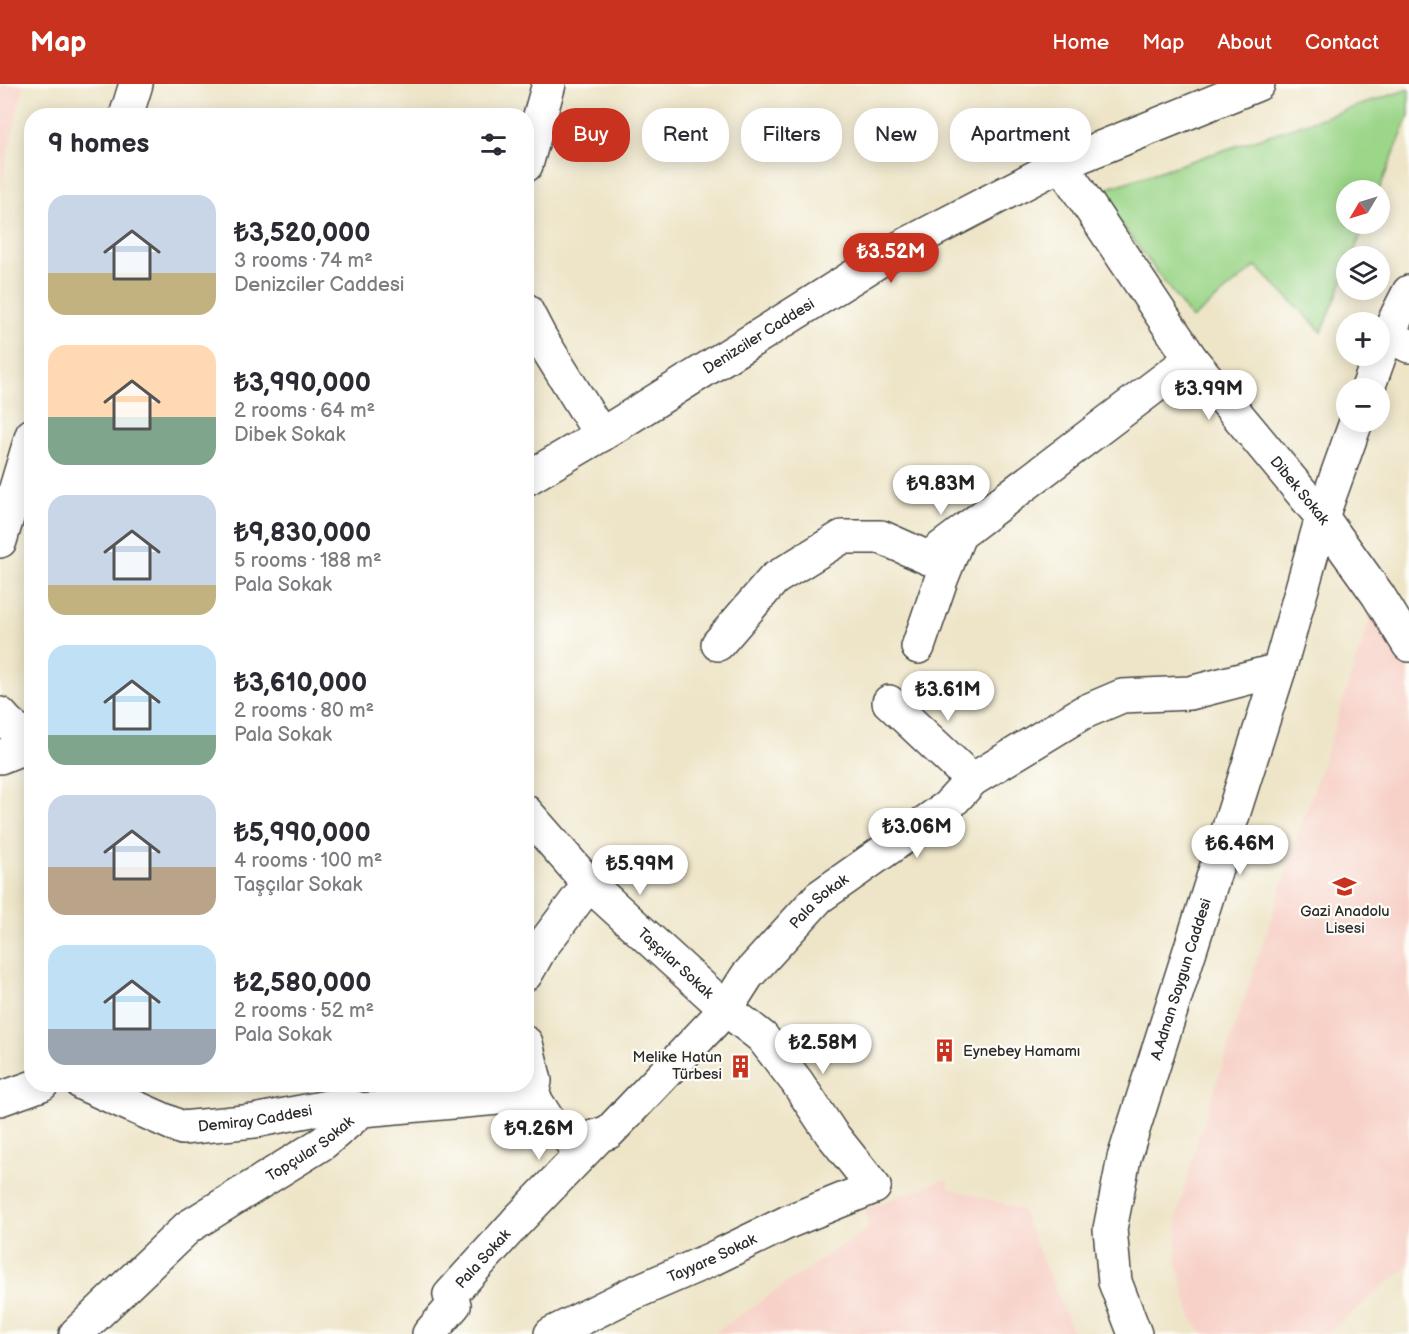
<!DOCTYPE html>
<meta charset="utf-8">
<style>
body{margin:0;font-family:"Balsamiq Sans",sans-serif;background:#f2f2f3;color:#2b2b33;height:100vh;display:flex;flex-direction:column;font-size:22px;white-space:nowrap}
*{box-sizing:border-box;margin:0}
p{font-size:20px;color:#7c7c81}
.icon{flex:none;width:33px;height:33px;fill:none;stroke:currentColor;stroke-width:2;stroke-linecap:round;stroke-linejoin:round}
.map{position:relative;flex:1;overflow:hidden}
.details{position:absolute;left:24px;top:24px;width:510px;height:984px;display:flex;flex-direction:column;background:#fff;border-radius:24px;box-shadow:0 3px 15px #0003}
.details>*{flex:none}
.guide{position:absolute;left:552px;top:24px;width:570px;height:54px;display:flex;gap:12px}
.needle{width:39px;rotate:232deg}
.buttons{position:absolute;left:1336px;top:96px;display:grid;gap:12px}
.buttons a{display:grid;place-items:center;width:54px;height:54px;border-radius:50%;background:#fff;box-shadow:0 3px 15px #0003;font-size:30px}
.price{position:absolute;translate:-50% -51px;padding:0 14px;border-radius:21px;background:#fff;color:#222;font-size:20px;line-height:39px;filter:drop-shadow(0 2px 3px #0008)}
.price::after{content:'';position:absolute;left:50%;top:36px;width:18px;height:14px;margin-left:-9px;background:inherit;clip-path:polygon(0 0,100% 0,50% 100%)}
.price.on{background:#c8321e;color:#fff}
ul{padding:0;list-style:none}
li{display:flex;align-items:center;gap:18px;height:150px;padding:0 24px}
li span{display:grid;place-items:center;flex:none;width:168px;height:120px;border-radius:18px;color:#555}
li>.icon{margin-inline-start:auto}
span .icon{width:72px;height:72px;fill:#fffc;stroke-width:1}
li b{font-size:26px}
h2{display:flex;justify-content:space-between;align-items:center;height:72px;padding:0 24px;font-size:26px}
.tag{padding:0 21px;border-radius:24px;background:#fff;box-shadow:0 3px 15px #0003;font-size:21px;line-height:54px}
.tag.on{background:#c8321e;color:#fff}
header{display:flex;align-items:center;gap:36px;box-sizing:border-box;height:84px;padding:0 30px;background:#c8321e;color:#fff}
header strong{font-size:28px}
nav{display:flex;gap:33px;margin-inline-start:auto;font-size:21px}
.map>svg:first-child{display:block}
</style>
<header>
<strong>Map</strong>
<nav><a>Home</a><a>Map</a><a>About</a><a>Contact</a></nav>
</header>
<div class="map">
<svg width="1409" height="1250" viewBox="0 0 1409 1250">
<rect width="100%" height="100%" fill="#fdfcf7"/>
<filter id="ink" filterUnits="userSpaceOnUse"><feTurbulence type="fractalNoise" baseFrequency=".0167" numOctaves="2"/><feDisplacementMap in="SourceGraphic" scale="12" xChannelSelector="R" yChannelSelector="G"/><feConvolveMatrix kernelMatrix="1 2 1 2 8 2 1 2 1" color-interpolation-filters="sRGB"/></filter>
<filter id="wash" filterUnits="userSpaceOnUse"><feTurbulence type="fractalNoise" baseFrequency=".008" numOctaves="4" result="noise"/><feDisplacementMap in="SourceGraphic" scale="24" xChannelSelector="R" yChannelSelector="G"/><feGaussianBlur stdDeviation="1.35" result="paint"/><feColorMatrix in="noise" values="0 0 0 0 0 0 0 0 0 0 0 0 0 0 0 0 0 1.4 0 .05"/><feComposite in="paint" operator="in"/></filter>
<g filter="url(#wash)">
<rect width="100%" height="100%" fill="#eee5c8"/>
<!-- built -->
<g fill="#f7d1c8">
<path d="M 0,0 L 24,0 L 0,103 Z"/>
<path d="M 1378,511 L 1409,561 L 1409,1181 L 1327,1250 L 1203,1250 L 1191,1233 L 1177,1179 L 1177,1130 L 1201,1046 Z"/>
<path d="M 946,1095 L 950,1104 L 1021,1125 L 1074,1250 L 713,1250 L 869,1143 L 865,1125 Z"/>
</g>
<!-- green -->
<path fill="#9bd689" stroke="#63805a" stroke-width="1.5" d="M 1409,5 L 1409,32 L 1379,106 L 1347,106 L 1347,140 L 1366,140 L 1352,172 L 1347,172 L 1347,186 L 1322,248 L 1256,182 L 1192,235 L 1097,108 Z"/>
</g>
<g filter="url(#ink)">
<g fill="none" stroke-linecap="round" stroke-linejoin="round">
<defs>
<g id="pedestrian">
<path id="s1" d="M 429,1250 L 454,1221 L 450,1211 L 518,1136"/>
<path id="s2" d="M 551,1250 L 629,1211 L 712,1175 L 790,1137 L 874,1103"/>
</g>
<g id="minor">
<path id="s3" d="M 1061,80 L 1191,275 L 1322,433 L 1378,511 L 1409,561"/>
<path d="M 526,81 L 549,0"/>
<path d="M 526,226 L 540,253 L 601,351"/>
<path d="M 1387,251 L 1409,262"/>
<path d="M 718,560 L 774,495 L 842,453 L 881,453 L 928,474 L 1191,275"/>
<path d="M 918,563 L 942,493 L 959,451"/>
<path d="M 889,618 L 972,696"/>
<path id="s4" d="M 526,728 L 589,800 L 726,925 L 762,953 L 797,998 L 831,1049 L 874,1103"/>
<path d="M 526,890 L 540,865 L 589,800"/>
<path d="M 526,959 L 535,997 L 532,1011"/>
<path id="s5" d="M 83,1000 L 182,1044 L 254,1037 L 343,1020 L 362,1026"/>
<path id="s6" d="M 532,1011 L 550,1039 L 575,1059 L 609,1048 L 726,925 L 747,892 L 819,813 L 947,723 L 972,696 L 1082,629 L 1122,612 L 1190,609 L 1279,586"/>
<path d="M 0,1015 L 42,1000"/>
<path d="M 518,1136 L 598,1053"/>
<path id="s7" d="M 76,1250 L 188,1143 L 323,1059 L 362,1026 L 532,1011"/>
</g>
<g id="secondary">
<path d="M 126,32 L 136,0"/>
<path d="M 1368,304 L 1387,251 L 1409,208"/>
<path id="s8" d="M 526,395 L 601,351 L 896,166 L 1061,80 L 1258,0"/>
<path d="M 0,457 L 32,351"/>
<path d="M 0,630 C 9,641 18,649 32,654"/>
<path d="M 0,673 L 32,660"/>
<path id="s9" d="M 1135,1250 L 1115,1198 L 1110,1145 L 1124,1074 L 1279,586 L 1322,433 L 1356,338"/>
</g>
</defs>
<!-- pedestrian casing -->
<use href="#pedestrian" stroke="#484743" stroke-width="36"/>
<!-- minor casing -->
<use href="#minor" stroke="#484743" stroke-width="36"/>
<!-- secondary casing -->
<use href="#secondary" stroke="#484743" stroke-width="36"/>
<!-- pedestrian -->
<use href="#pedestrian" stroke="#fff" stroke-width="33"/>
<!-- minor -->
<use href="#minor" stroke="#fff" stroke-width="33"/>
<!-- secondary -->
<use href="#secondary" stroke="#fff" stroke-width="33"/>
</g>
</g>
<!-- icons -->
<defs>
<symbol id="school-bare" viewBox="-9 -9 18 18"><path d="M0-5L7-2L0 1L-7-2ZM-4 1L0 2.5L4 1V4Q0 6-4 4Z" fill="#c8321e" stroke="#fdfcf7" stroke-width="2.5" paint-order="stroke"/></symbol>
<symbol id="building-bare" viewBox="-9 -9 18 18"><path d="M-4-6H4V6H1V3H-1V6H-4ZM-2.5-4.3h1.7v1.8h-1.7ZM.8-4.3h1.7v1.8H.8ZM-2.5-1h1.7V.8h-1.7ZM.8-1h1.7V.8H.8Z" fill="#c8321e" stroke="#fdfcf7" stroke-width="2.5" paint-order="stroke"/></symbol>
</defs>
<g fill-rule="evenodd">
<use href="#school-bare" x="1328" y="786" width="33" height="33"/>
<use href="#building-bare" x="928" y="950" width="33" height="33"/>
<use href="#building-bare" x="724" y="966" width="33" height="33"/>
</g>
<g text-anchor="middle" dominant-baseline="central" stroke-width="4.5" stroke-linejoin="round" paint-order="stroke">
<!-- street labels -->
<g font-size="15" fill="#2b2b2b" stroke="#fdfcf7">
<text stroke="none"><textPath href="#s8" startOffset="273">Denizciler Caddesi</textPath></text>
<text stroke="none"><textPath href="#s3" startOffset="405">Dibek Sokak</textPath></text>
<text stroke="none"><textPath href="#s6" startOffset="414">Pala Sokak</textPath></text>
<text stroke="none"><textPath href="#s4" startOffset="213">Taşçılar Sokak</textPath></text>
<text stroke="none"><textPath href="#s9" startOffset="369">A.Adnan Saygun Caddesi</textPath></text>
<text stroke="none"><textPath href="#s5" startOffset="182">Demiray Caddesi</textPath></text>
<text stroke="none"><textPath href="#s7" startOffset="300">Topçular Sokak</textPath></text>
<text stroke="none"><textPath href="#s2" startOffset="178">Tayyare Sokak</textPath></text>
<text stroke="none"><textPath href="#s1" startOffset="98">Pala Sokak</textPath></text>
</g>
<!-- poi labels -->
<g font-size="15" fill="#2b2b2b" stroke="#fdfcf7">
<text x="1345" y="827">Gazi Anadolu<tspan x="1345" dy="17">Lisesi</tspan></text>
<text x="963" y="967" text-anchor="start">Eynebey Hamamı</text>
<text x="722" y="973" text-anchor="end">Melike Hatun<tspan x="722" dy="17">Türbesi</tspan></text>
</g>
</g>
</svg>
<div class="buttons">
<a><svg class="needle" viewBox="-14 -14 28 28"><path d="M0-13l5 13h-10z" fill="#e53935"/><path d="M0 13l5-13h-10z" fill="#7c7c81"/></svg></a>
<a><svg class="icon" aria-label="layers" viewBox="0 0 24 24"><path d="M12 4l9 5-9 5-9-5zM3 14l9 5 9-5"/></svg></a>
<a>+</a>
<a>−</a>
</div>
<b class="price on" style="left:891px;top:200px">₺3.52M</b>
<b class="price" style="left:1209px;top:337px">₺3.99M</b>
<b class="price" style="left:941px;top:432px">₺9.83M</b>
<b class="price" style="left:948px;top:638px">₺3.61M</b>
<b class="price" style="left:917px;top:775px">₺3.06M</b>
<b class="price" style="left:1240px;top:792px">₺6.46M</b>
<b class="price" style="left:640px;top:812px">₺5.99M</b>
<b class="price" style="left:823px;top:991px">₺2.58M</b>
<b class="price" style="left:539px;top:1077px">₺9.26M</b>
<div class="guide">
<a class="tag on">Buy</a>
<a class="tag">Rent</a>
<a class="tag">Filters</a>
<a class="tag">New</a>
<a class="tag">Apartment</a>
</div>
<section class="details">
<h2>9 homes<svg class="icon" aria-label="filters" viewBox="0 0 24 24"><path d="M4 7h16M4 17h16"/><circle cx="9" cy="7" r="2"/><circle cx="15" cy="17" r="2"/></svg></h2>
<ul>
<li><span style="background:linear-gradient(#c9d6e8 65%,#c2b280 0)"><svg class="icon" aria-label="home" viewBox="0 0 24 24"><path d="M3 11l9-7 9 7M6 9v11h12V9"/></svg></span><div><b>₺3,520,000</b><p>3 rooms · 74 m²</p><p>Denizciler Caddesi</p></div></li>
<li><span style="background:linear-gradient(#ffd9b3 60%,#7fa58c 0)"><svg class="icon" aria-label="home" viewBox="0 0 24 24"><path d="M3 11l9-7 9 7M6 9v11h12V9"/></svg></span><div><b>₺3,990,000</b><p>2 rooms · 64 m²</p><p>Dibek Sokak</p></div></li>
<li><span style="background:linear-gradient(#c9d6e8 75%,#c2b280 0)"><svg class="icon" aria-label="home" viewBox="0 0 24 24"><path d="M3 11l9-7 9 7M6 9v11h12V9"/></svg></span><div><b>₺9,830,000</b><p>5 rooms · 188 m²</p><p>Pala Sokak</p></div></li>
<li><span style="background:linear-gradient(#bfe0f5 75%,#7fa58c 0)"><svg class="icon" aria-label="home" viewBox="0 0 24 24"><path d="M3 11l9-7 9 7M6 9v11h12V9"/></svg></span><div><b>₺3,610,000</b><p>2 rooms · 80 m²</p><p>Pala Sokak</p></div></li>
<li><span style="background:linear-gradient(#c9d6e8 60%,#b9a48a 0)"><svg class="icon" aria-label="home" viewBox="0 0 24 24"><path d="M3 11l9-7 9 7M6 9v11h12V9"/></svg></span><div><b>₺5,990,000</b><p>4 rooms · 100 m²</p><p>Taşçılar Sokak</p></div></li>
<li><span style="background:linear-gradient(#bfe0f5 70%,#9aa5b1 0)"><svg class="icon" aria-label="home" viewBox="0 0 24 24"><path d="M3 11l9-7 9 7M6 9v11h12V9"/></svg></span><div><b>₺2,580,000</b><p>2 rooms · 52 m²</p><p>Pala Sokak</p></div></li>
</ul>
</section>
</div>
